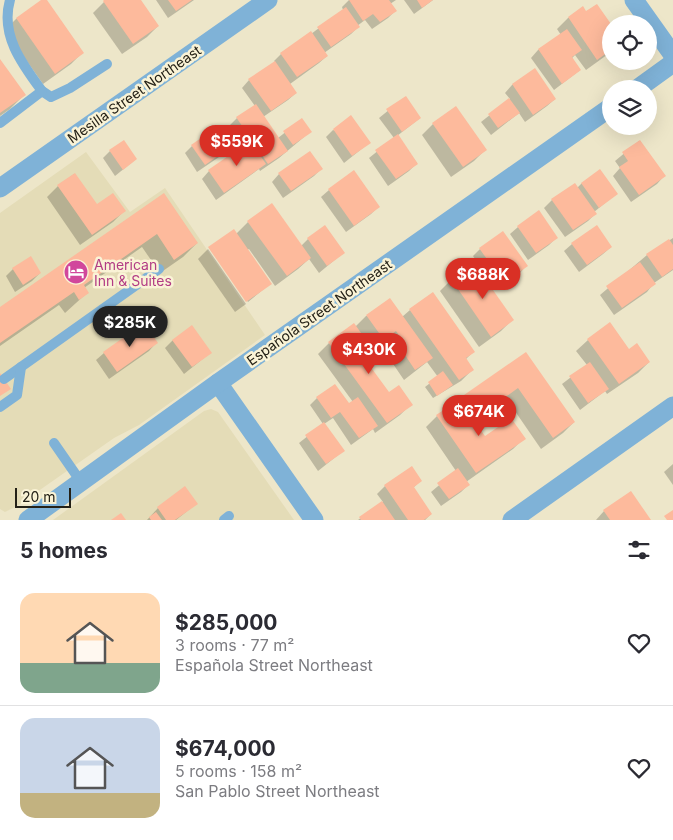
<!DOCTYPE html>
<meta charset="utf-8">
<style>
body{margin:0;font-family:Inter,sans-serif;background:#f7f7f7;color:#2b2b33;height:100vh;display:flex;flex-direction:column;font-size:19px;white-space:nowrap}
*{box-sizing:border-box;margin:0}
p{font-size:16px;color:#7c7c81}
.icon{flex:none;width:28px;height:28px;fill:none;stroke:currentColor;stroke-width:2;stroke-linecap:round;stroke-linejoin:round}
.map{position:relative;height:520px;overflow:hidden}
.side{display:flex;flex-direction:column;background:#fff;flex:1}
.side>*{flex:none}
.tools{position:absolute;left:602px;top:15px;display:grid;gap:10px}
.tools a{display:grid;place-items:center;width:55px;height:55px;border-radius:50%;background:#fff;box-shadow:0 5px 20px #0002;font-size:25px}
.scale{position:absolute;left:15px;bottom:12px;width:56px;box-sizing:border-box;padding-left:5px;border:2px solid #242117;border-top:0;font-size:14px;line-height:18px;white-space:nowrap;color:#242117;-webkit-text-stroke:4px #faf3d6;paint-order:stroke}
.price{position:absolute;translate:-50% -42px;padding:0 11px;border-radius:18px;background:#d93025;color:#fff;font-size:16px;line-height:32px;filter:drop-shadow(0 1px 2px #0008)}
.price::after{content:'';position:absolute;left:50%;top:30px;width:15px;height:11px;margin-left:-8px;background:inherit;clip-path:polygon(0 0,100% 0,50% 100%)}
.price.current{background:#222;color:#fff}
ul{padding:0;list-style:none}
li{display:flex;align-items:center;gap:15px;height:125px;padding:0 20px}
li+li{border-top:1px solid #e1e1e2}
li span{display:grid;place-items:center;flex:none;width:140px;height:100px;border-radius:15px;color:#555}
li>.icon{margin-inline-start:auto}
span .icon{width:60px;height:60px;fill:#fffc;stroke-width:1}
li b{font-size:21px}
h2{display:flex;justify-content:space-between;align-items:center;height:60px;padding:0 20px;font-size:21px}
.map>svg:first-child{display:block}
</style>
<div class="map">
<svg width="673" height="520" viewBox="0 0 673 520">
<rect width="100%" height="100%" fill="#ede6c9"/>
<!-- built -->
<g fill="#e4dcb7">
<path d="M 86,152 L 130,212 L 165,188 L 265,335 L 139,425 L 114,438 L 17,506 L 5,512 L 0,509 L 0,213 Z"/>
<path d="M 211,409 L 218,412 L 294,520 L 53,520 L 204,411 Z"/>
</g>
<!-- shadow -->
<g fill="#0003">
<path d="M 43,0 L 45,0 L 82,53 L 71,64 L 43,84 L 5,30 L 16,19 Z"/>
<path d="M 106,0 L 140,0 L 158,26 L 147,37 L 122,54 L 93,13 Z"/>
<path d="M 156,0 L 194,0 L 168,18 Z"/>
<path d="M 349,0 L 396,0 L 390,4 L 395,11 L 388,18 L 372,29 L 365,20 L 357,26 L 358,27 L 351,34 L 324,53 L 327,56 L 319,63 L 290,84 L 296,93 L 288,100 L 263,117 L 278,138 L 301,120 L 310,132 L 279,158 L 260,171 L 259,169 L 216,200 L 202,179 L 209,171 L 244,147 L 230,125 L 237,118 L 255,106 L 242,88 L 249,80 L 275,62 L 274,61 L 281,54 L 311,34 L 343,10 L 342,7 Z"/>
<path d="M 404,0 L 433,0 L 414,14 Z"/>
<path d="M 596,5 L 611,26 L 611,52 L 586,70 L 575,55 L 572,58 L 580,70 L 554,90 L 531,58 L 538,50 L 561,35 L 557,29 L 568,18 L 583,8 L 586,13 Z"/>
<path d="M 0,61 L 24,95 L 10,109 L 0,116 Z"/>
<path d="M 535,70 L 555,99 L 547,106 L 525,122 L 519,113 L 491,135 L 481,122 L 510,99 L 505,93 L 512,85 Z"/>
<path d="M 405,97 L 420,118 L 397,136 L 417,163 L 409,171 L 388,186 L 369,158 L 394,138 L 379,118 Z"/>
<path d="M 433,124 L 485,150 L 474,161 L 451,177 L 422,135 Z"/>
<path d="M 333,130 L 369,143 L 344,163 L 326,137 Z"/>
<path d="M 639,141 L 664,176 L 657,184 L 631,202 L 613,176 L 620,168 L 615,161 Z"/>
<path d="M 192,146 L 226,149 L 219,157 L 197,172 L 185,153 Z"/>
<path d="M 110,151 L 136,159 L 115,176 L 103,158 Z"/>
<path d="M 321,169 L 314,176 L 283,198 L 272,182 L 279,174 Z"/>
<path d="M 74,174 L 96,206 L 124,211 L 113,222 L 80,245 L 47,197 L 58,186 Z"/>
<path d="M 582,183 L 616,194 L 594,212 L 595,214 L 588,221 L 565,237 L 544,208 L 552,200 L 577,188 Z"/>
<path d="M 329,190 L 378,207 L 371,214 L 346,232 L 321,197 Z"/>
<path d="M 164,195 L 197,243 L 183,257 L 160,273 L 142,247 L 84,288 L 87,293 L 65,313 L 59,305 L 0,346 L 0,309 Z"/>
<path d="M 248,222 L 301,246 L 308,239 L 343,253 L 319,273 L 309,259 L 298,269 L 275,286 L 249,249 L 247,250 L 270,284 L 248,302 L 210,249 L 209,249 L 233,231 L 236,234 Z"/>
<path d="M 518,227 L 556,238 L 549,245 L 528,260 L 510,234 Z"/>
<path d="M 673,238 L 673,270 L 654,283 L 647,292 L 614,315 L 600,295 L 647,255 Z"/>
<path d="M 572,244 L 611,247 L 603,254 L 579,272 L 564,251 Z"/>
<path d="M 208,249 L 246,304 L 235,312 L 198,259 Z"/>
<path d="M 480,249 L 526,266 L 519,274 L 496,290 L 473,256 Z"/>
<path d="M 474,265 L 512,320 L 501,331 L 479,347 L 440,291 L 451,280 Z"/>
<path d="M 13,269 L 40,273 L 32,281 L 15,292 L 6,276 Z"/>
<path d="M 410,310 L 473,352 L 465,360 L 472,370 L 461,381 L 433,398 L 425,387 L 438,377 L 427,362 L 404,380 L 389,358 L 394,354 L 385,341 L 372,350 L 365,340 L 356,348 L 389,394 L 411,404 L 400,415 L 375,433 L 373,429 L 351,445 L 333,418 L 324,424 L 343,451 L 318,471 L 299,443 L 323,424 L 310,405 L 317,398 L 348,405 L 353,402 L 318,354 L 329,343 L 355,327 L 366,316 L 402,317 Z"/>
<path d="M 144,325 L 156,343 L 149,351 L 109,379 L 96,360 L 104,353 Z"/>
<path d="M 173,340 L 210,353 L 184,374 L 165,348 Z"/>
<path d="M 588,340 L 628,351 L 649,362 L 638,373 L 607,394 L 605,391 L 580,410 L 562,384 L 587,365 L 576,351 Z"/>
<path d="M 526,354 L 574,422 L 563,433 L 541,449 L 506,398 L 473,422 L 484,438 L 524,438 L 513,449 L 466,482 L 468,485 L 461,492 L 441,506 L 431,492 L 456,471 L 426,427 L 437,416 Z"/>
<path d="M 673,464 L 673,485 L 664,472 Z"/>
<path d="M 420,481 L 413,488 L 431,514 L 425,520 L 358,520 L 383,502 L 377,494 L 385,486 Z"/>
<path d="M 196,504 L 176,520 L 147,520 L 158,508 Z"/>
<path d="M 604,511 L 649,520 L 596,520 Z"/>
</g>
<!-- building -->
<g fill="#fdba9c">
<path d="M 41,0 L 47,0 L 84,53 L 55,74 L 16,18 Z"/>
<path d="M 104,0 L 141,0 L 159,26 L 133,44 L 103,1 Z"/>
<path d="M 168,0 L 192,0 L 176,11 Z"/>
<path d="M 349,0 L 389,0 L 397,11 L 380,22 L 373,14 L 363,21 Z"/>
<path d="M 417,0 L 433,0 L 422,8 Z"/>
<path d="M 597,4 L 611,24 L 611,50 L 597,60 L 568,17 L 583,6 L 586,11 Z"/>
<path d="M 346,7 L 360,27 L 331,47 L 317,27 Z"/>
<path d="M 567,29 L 582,50 L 572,57 L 581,70 L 562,84 L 538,49 Z"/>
<path d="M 311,31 L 328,56 L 297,77 L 280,53 Z"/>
<path d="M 0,59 L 26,95 L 0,113 Z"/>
<path d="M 275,61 L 297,93 L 271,111 L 248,79 Z"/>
<path d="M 535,68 L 556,99 L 533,115 L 512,84 Z"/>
<path d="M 406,96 L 421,118 L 402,132 L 386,109 Z"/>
<path d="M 509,98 L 520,113 L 498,128 L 488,114 Z"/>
<path d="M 256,104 L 288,151 L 268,164 L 236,117 Z"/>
<path d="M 456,106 L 487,150 L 463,167 L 432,123 Z"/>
<path d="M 351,115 L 371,143 L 352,156 L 333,129 Z"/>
<path d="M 302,118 L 312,132 L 293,145 L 283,131 Z"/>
<path d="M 214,129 L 228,149 L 205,165 L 191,145 Z"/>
<path d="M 398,134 L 418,164 L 396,179 L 375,150 Z"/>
<path d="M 124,140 L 137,159 L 123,170 L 109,150 Z"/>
<path d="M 640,140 L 666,176 L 639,195 L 619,167 L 628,161 L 622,152 Z"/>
<path d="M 250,141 L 266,164 L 224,193 L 208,170 Z"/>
<path d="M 310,151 L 323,169 L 291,191 L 278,173 Z"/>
<path d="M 600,169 L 618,194 L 599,208 L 581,183 Z"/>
<path d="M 354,170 L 380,207 L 354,226 L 328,189 Z"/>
<path d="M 75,173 L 97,204 L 113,193 L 126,211 L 92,235 L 57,185 Z"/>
<path d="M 575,183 L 597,214 L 573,230 L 551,199 Z"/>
<path d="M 164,193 L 198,243 L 174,260 L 157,234 L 84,285 L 89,293 L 79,300 L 74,292 L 0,343 L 0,307 Z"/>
<path d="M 272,203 L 311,258 L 287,276 L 247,221 Z"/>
<path d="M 539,210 L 558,238 L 536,253 L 517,226 Z"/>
<path d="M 325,225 L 345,253 L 327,266 L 307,238 Z"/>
<path d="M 597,225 L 612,247 L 587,265 L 571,243 Z"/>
<path d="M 234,229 L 272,284 L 246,302 L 208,247 Z"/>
<path d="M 503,231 L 528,266 L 504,283 L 479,248 Z"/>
<path d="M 669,239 L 673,245 L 673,269 L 662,277 L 646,254 Z"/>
<path d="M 31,256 L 41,273 L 23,285 L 12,268 Z"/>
<path d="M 640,262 L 656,284 L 622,308 L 606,286 Z"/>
<path d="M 474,263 L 514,320 L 491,337 L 451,279 Z"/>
<path d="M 433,292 L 475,352 L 466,358 L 474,370 L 459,380 L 409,309 Z"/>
<path d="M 390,298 L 433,358 L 415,370 L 399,346 L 404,343 L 396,331 L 384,340 L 366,315 Z"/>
<path d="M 610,322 L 629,349 L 637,343 L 650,362 L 619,384 L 587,339 Z"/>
<path d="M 144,323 L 158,343 L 117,372 L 103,352 Z"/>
<path d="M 354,323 L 366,340 L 356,347 L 389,392 L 399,385 L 413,405 L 387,423 L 328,342 Z"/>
<path d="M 192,325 L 212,353 L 192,367 L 172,340 Z"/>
<path d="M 526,352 L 575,422 L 553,438 L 518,388 L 479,416 L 464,395 Z"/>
<path d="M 590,362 L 609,389 L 588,403 L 569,376 Z"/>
<path d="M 443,371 L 453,385 L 437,396 L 428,382 Z"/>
<path d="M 0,373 L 11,389 L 0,396 Z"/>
<path d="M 335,384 L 349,403 L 358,397 L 378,426 L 359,438 L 340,412 L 331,418 L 316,397 Z"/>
<path d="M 459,400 L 485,436 L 511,418 L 526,439 L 476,473 L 436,415 Z"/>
<path d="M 324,422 L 345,451 L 326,464 L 305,435 Z"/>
<path d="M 412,466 L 422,481 L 414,487 L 432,514 L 424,520 L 408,520 L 384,485 Z"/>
<path d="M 458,468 L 470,485 L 449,499 L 437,483 Z"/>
<path d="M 185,486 L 198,504 L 175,520 L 166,520 L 157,507 Z"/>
<path d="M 631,491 L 651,520 L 610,520 L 603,510 Z"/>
<path d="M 382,501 L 395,520 L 361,520 L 359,517 Z"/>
<path d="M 673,510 L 673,520 L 667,520 L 664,516 Z"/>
<path d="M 156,512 L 162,520 L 151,520 L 149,517 Z"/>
<path d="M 121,513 L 126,520 L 111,520 Z"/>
</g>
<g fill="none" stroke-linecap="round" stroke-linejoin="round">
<!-- service -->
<g stroke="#7fb2d7" stroke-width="10">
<path d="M 42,91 L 51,97 L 70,88 L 107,64"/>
<path d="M 0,123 L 42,91 C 22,64 0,35 10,0"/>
<path d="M 4,379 L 159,269"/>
<path d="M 0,407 L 17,395 L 21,367"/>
<path d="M 54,443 L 81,482"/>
<path d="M 224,520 L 229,516"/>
</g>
<!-- minor -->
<g stroke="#7fb2d7" stroke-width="19">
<path d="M 634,0 L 673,55"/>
<path d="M 637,89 L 673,63"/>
<path d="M 0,188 L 268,0"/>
<path d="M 218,383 L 314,520"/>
<path d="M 28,520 L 218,383 L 611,107"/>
<path d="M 512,520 L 673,406"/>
</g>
</g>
<!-- icons -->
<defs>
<symbol id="hotel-disc" viewBox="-11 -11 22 22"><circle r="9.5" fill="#d1479c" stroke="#faf3d6"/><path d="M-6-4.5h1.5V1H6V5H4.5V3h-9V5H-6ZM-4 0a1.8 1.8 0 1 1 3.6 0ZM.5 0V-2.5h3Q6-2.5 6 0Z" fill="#fff"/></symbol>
</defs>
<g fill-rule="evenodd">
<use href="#hotel-disc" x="62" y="258" width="28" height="28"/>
</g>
<g text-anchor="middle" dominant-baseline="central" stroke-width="5" stroke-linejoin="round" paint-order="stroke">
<!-- street labels -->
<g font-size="14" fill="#242117" stroke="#faf3d6">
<text transform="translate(134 94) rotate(-35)">Mesilla Street Northeast</text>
<text transform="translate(319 312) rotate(-35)">Española Street Northeast</text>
</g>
<!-- hotel labels -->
<g font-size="14" fill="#b23c85" stroke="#faf3d6" text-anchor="start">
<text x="94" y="264">American<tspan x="94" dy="16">Inn &amp; Suites</tspan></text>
</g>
</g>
</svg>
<div class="tools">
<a><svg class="icon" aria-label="locate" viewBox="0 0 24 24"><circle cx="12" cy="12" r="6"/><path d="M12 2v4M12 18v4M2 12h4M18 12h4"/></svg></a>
<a><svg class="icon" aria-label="layers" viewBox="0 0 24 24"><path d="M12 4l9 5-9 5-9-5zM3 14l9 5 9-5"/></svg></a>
</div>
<div class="scale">20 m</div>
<b class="price" style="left:237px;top:167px">$559K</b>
<b class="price" style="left:483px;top:300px">$688K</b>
<b class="price current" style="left:130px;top:348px">$285K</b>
<b class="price" style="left:369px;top:375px">$430K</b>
<b class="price" style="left:479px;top:437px">$674K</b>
</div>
<section class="side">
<h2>5 homes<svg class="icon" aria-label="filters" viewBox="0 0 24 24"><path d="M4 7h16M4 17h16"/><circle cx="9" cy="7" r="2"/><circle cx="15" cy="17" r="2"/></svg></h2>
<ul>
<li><span style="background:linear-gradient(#ffd9b3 70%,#7fa58c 0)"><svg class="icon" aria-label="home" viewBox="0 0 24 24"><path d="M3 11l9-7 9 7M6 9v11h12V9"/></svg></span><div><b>$285,000</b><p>3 rooms · 77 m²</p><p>Española Street Northeast</p></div><svg class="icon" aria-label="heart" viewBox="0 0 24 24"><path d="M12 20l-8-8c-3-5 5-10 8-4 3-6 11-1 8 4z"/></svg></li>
<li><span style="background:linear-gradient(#c9d6e8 75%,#c2b280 0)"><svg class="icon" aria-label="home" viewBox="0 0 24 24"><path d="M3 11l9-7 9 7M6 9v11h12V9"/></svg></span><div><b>$674,000</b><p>5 rooms · 158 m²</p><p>San Pablo Street Northeast</p></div><svg class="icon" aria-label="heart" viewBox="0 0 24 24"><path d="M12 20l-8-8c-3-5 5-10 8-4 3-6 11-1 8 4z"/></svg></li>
</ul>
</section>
